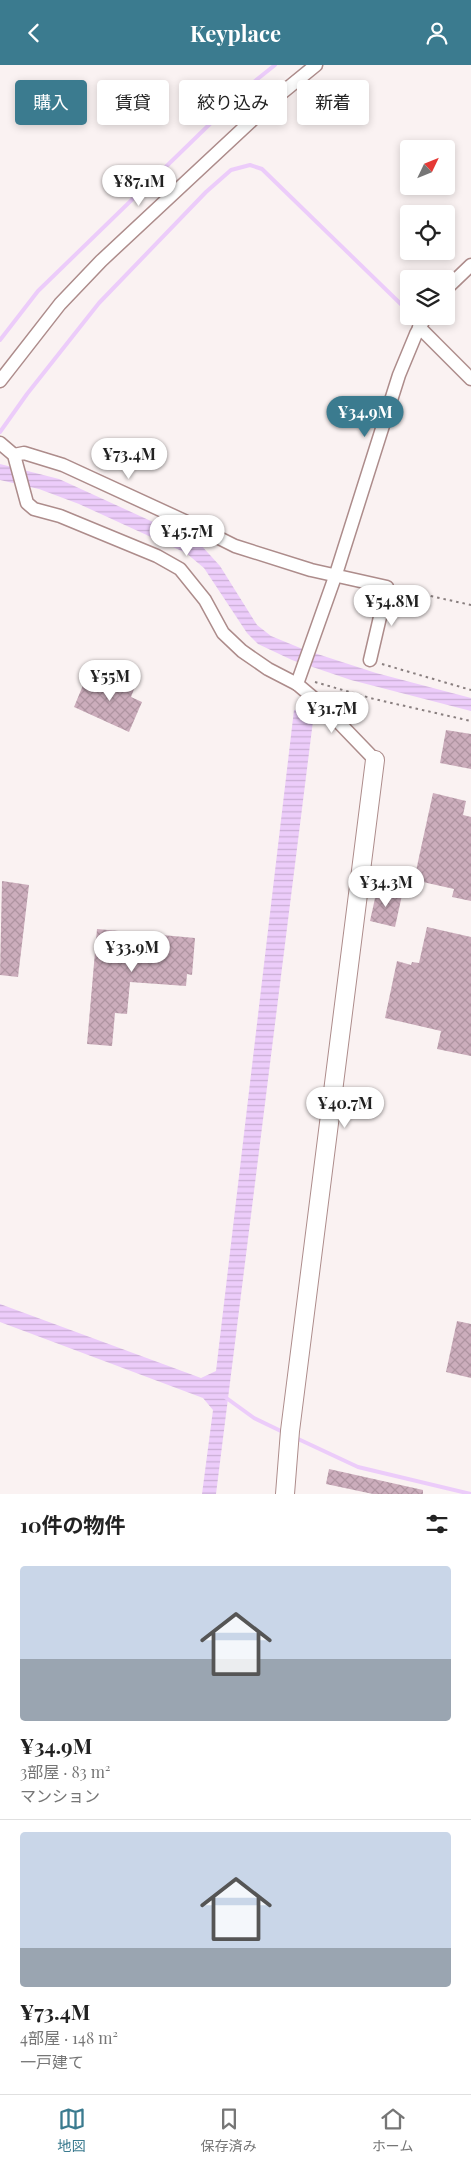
<!DOCTYPE html>
<html lang="ja">
<meta charset="utf-8">
<style>
body{margin:0;font-family:"Playfair Display","Noto Sans JP",serif;background:#f2f2f2;color:#222;height:100vh;display:flex;flex-direction:column;font-size:19px;white-space:nowrap}
*{box-sizing:border-box;margin:0}
p{font-size:16px;color:#767676}
.icon{flex:none;width:28px;height:28px;fill:none;stroke:currentColor;stroke-width:2;stroke-linecap:round;stroke-linejoin:round}
.map{position:relative;height:1429px;overflow:hidden}
.panel{display:flex;flex-direction:column;background:#fff;flex:1}
.panel>*{flex:none}
.hud{position:absolute;left:15px;top:15px;width:441px;height:45px;display:flex;gap:10px}
.needle{width:32px;rotate:47deg}
.fabs{position:absolute;left:400px;top:75px;display:grid;gap:10px}
.fabs a{display:grid;place-items:center;width:55px;height:55px;border-radius:5px;background:#fff;box-shadow:0 2px 8px #0003;font-size:25px}
.price{position:absolute;translate:-50% -42px;padding:0 11px;border-radius:18px;background:#fff;color:#222;font-size:16px;line-height:32px;filter:drop-shadow(0 1px 2px #0008)}
.price::after{content:'';position:absolute;left:50%;top:30px;width:15px;height:11px;margin-left:-8px;background:inherit;clip-path:polygon(0 0,100% 0,50% 100%)}
.price.active{background:#3b7b8f;color:#fff}
ul{padding:0;list-style:none}
li{display:grid;align-content:center;gap:10px;height:265px;padding:0 20px}
li+li{border-top:1px solid #e0e0e0}
li span{display:grid;place-items:center;height:155px;border-radius:5px;color:#555}
li>.icon{margin-inline-start:auto}
span .icon{width:90px;height:90px;fill:#fffc;stroke-width:1}
li b{font-size:21px}
h2{display:flex;justify-content:space-between;align-items:center;height:60px;padding:0 20px;font-size:21px}
.chip{padding:0 18px;border-radius:5px;background:#fff;box-shadow:0 2px 8px #0003;font-size:18px;line-height:45px}
.chip.active{background:#3b7b8f;color:#fff}
header{display:flex;justify-content:space-between;align-items:center;height:65px;padding:0 20px;background:#3b7b8f;color:#fff;font-size:22px;font-weight:700}
.tab-bar{display:flex;justify-content:space-around;align-items:center;height:70px;border-top:1px solid #e0e0e0;background:#fff;font-size:14px;color:#767676}
.tab-bar a{display:grid;justify-items:center;gap:2px}
.tab-bar .active{color:#3b7b8f}
.map>svg:first-child{display:block}
</style>
<header><svg class="icon" aria-label="back" viewBox="0 0 24 24"><path d="M15 5l-7 7 7 7"/></svg>Keyplace<svg class="icon" aria-label="person" viewBox="0 0 24 24"><circle cx="12" cy="8" r="4"/><path d="M4 21q1-7 8-7t8 7"/></svg></header>
<div class="map">
<svg width="471" height="1429" viewBox="0 0 471 1429">
<defs>
<pattern id="water-rules" width="6" height="5" patternUnits="userSpaceOnUse" patternTransform="scale(1.25)"><rect width="6" height="5" fill="#ecccfa"/><path d="M0 2.5h6" fill="none" stroke="#caaed5"/></pattern>
<pattern id="building-cross-hatch" width="8" height="8" patternUnits="userSpaceOnUse" patternTransform="scale(1.25)"><rect width="8" height="8" fill="#ccadbc"/><path d="M0 0l8 8M0 8l8-8" fill="none" stroke="#af94a1"/></pattern>
</defs>
<rect width="100%" height="100%" fill="#faf2f2"/>
<!-- water -->
<g fill="url(#water-rules)">
<path d="M 0,399 L 59,414 L 199,478 L 220,501 L 257,560 L 271,571 L 305,585 L 376,608 L 471,633 L 471,646 L 351,615 L 292,595 L 258,579 L 247,568 L 204,503 L 186,488 L 79,439 L 39,424 L 0,415 Z"/>
<path d="M 294,645 L 314,648 L 216,1429 L 202,1429 L 213,1345 L 203,1333 L 0,1257 L 0,1239 L 201,1313 L 216,1306 Z"/>
</g>
<g fill="none" stroke-linecap="round" stroke-linejoin="round">
<!-- stream -->
<g stroke="#ecccfa" stroke-width="4">
<path d="M 413,251 L 419,257"/>
<path d="M 0,275 L 38,226 L 250,20 L 275,0"/>
<path d="M 0,367 L 27,329 L 99,238 L 206,127 L 231,105 L 250,100 L 262,104 L 409,247"/>
<path d="M 225,1332 L 254,1353 L 285,1368"/>
<path d="M 296,1373 L 358,1402 L 471,1429"/>
</g>
</g>
<!-- building -->
<g fill="url(#building-cross-hatch)">
<path d="M 113,609 L 136,619 L 131,632 L 142,637 L 129,667 L 74,642 L 86,613 L 107,622 Z"/>
<path d="M 446,665 L 471,669 L 471,704 L 440,698 Z"/>
<path d="M 433,728 L 466,736 L 463,750 L 471,752 L 471,836 L 452,832 L 454,824 L 414,815 Z"/>
<path d="M 2,816 L 29,820 L 18,912 L 0,910 Z"/>
<path d="M 377,824 L 402,830 L 395,862 L 370,856 Z"/>
<path d="M 427,862 L 471,872 L 471,991 L 437,984 L 441,966 L 385,953 L 397,896 L 411,900 L 412,897 L 419,898 Z"/>
<path d="M 97,864 L 195,873 L 192,910 L 187,909 L 186,921 L 130,917 L 127,949 L 115,948 L 112,981 L 87,979 Z"/>
<path d="M 457,1256 L 471,1259 L 471,1313 L 446,1307 Z"/>
<path d="M 329,1404 L 423,1425 L 423,1429 L 373,1429 L 326,1419 Z"/>
</g>
<g fill="none" stroke-linecap="round" stroke-linejoin="round">
<defs>
<g id="street">
<path d="M 446,224 L 471,200"/>
<path d="M 419,262 L 471,314"/>
<path d="M 0,316 L 60,239 L 101,196 L 278,31 L 316,0"/>
<path d="M 0,378 L 14,390 L 27,438 L 34,444 L 60,451 L 157,491 L 180,504 L 205,535 L 223,568 L 242,586 L 268,604 L 297,619 L 323,641 L 375,695"/>
<path d="M 14,390 L 24,388 L 63,400 L 189,458 L 235,481 L 311,505 L 387,522 L 370,595"/>
<path d="M 297,619 L 336,509 L 399,310 L 416,269 L 426,251"/>
</g>
<path id="secondary" d="M 285,1429 L 290,1366 L 375,695"/>
</defs>
<!-- street casing -->
<use href="#street" stroke="#ad8c8b" stroke-width="15"/>
<!-- secondary casing -->
<use href="#secondary" stroke="#ad8c8b" stroke-width="20"/>
<!-- path -->
<g stroke="#897f7f" stroke-width="2" stroke-dasharray="2.5 4" stroke-linecap="butt">
<path d="M 399,524 L 471,540"/>
<path d="M 382,599 L 471,625"/>
<path d="M 315,617 L 374,634 L 471,656"/>
</g>
<!-- street -->
<use href="#street" stroke="#fff" stroke-width="12"/>
<!-- secondary -->
<use href="#secondary" stroke="#fff" stroke-width="18"/>
</g>
</svg>
<div class="fabs">
<a><svg class="needle" viewBox="-14 -14 28 28"><path d="M0-13l5 13h-10z" fill="#e53935"/><path d="M0 13l5-13h-10z" fill="#767676"/></svg></a>
<a><svg class="icon" aria-label="locate" viewBox="0 0 24 24"><circle cx="12" cy="12" r="6"/><path d="M12 2v4M12 18v4M2 12h4M18 12h4"/></svg></a>
<a><svg class="icon" aria-label="layers" viewBox="0 0 24 24"><path d="M12 4l9 5-9 5-9-5zM3 14l9 5 9-5"/></svg></a>
</div>
<b class="price" style="left:139px;top:142px">¥87.1M</b>
<b class="price active" style="left:365px;top:373px">¥34.9M</b>
<b class="price" style="left:129px;top:415px">¥73.4M</b>
<b class="price" style="left:187px;top:492px">¥45.7M</b>
<b class="price" style="left:392px;top:562px">¥54.8M</b>
<b class="price" style="left:110px;top:637px">¥55M</b>
<b class="price" style="left:332px;top:669px">¥31.7M</b>
<b class="price" style="left:386px;top:843px">¥34.3M</b>
<b class="price" style="left:132px;top:908px">¥33.9M</b>
<b class="price" style="left:345px;top:1064px">¥40.7M</b>
<div class="hud">
<a class="chip active">購入</a>
<a class="chip">賃貸</a>
<a class="chip">絞り込み</a>
<a class="chip">新着</a>
</div>
</div>
<section class="panel">
<h2>10件の物件<svg class="icon" aria-label="filters" viewBox="0 0 24 24"><path d="M4 7h16M4 17h16"/><circle cx="9" cy="7" r="2"/><circle cx="15" cy="17" r="2"/></svg></h2>
<ul>
<li><span style="background:linear-gradient(#c9d6e8 60%,#9aa5b1 0)"><svg class="icon" aria-label="home" viewBox="0 0 24 24"><path d="M3 11l9-7 9 7M6 9v11h12V9"/></svg></span><div><b>¥34.9M</b><p>3部屋 · 83 m²</p><p>マンション</p></div></li>
<li><span style="background:linear-gradient(#c9d6e8 75%,#9aa5b1 0)"><svg class="icon" aria-label="home" viewBox="0 0 24 24"><path d="M3 11l9-7 9 7M6 9v11h12V9"/></svg></span><div><b>¥73.4M</b><p>4部屋 · 148 m²</p><p>一戸建て</p></div></li>
</ul>
</section>
<nav class="tab-bar">
<a class="active"><svg class="icon" aria-label="map" viewBox="0 0 24 24"><path d="M3 6l6-2 6 2 6-2v14l-6 2-6-2-6 2zM9 4v14M15 6v14"/></svg>地図</a>
<a><svg class="icon" aria-label="saved" viewBox="0 0 24 24"><path d="M7 4h10v16l-5-4-5 4z"/></svg>保存済み</a>
<a><svg class="icon" aria-label="home" viewBox="0 0 24 24"><path d="M3 11l9-7 9 7M6 9v11h12V9"/></svg>ホーム</a>
</nav>
